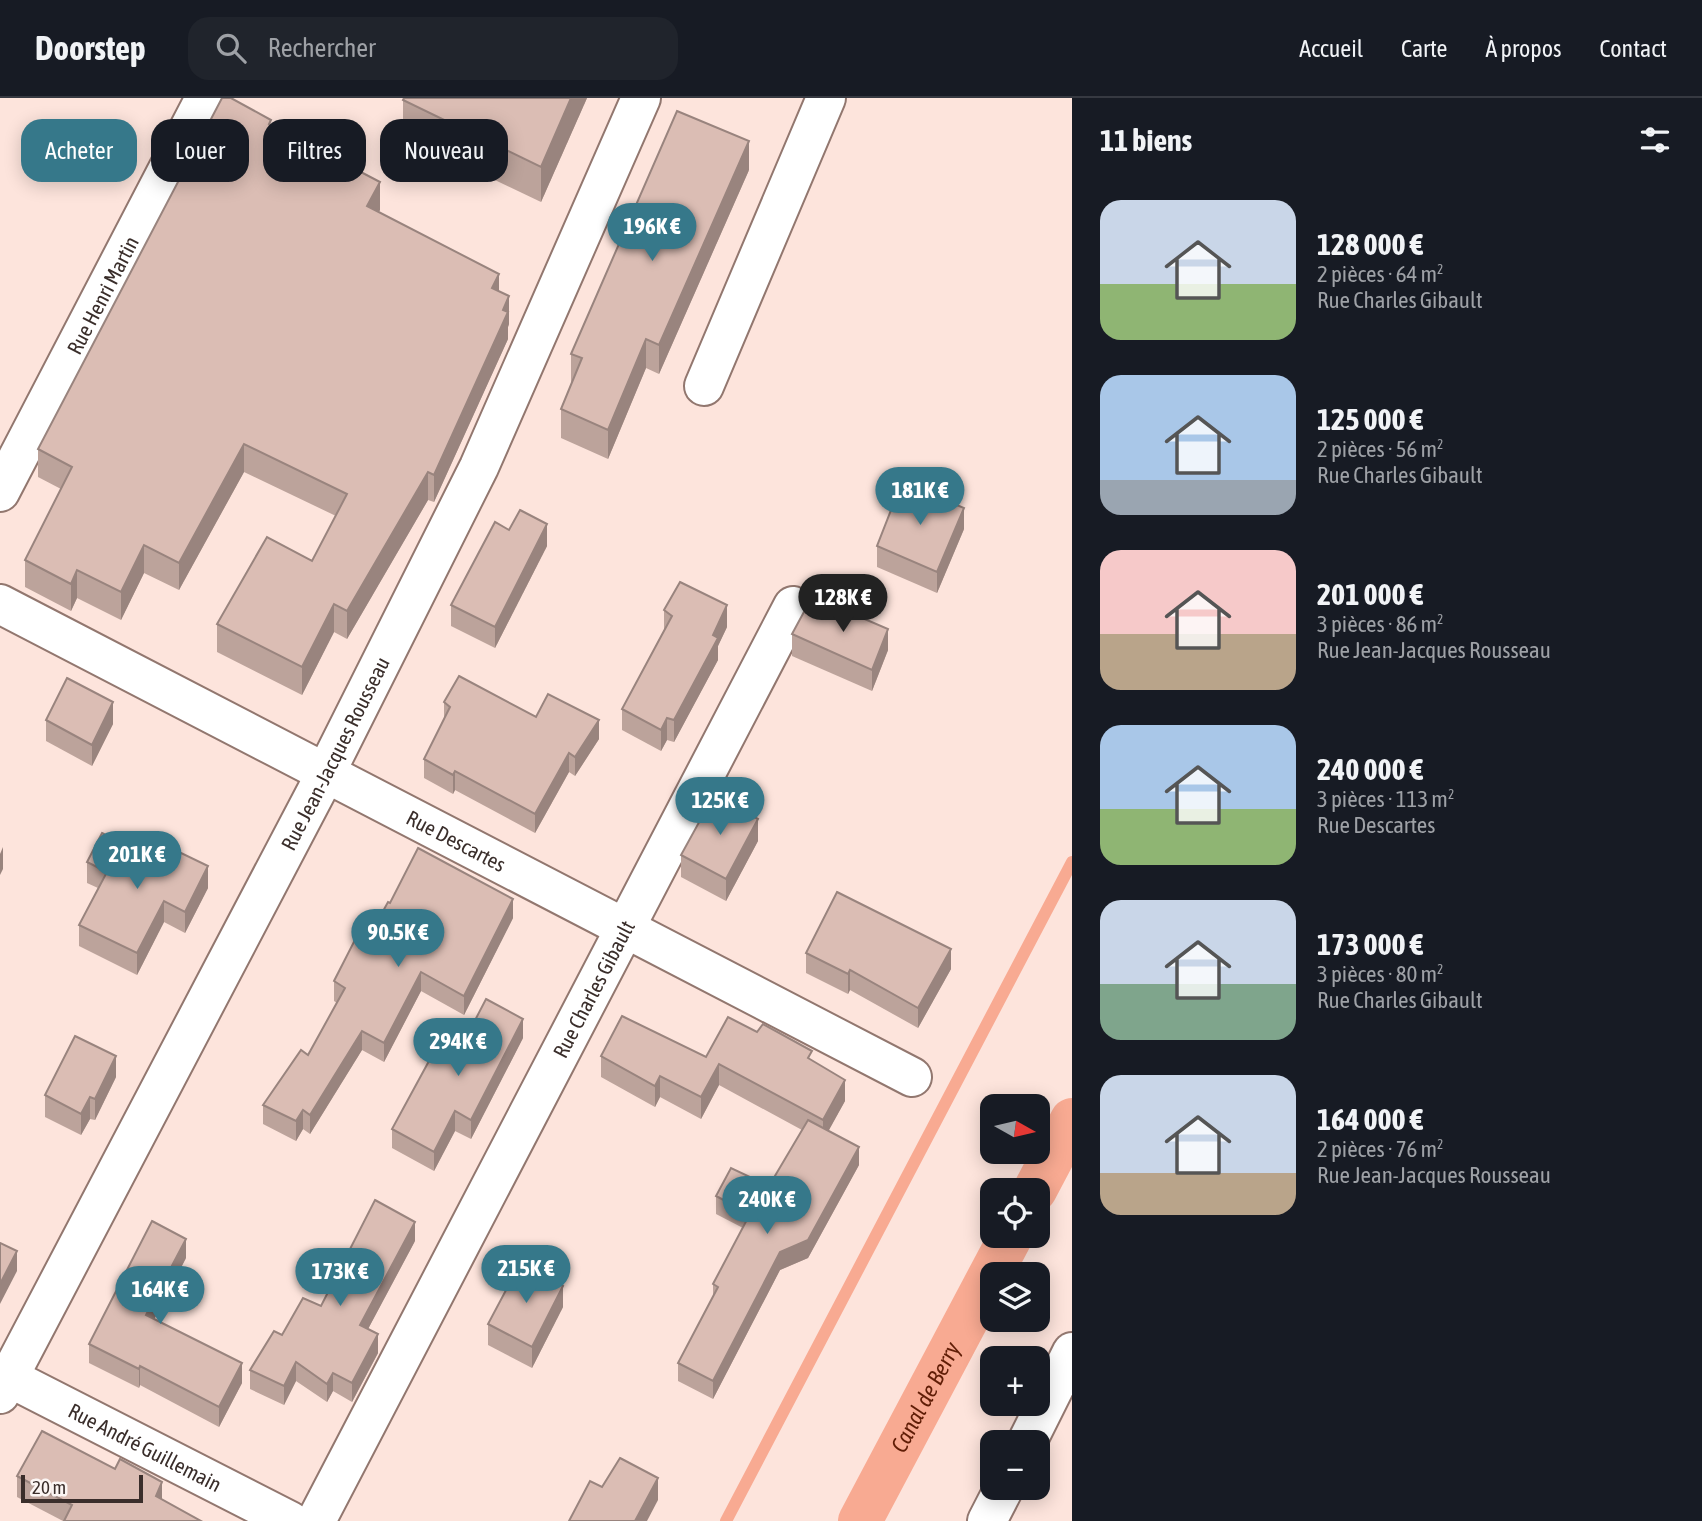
<!DOCTYPE html>
<html lang="fr">
<meta charset="utf-8">
<style>
body{margin:0;font-family:"Asap Condensed",sans-serif;background:#20242c;color:#f1f3f6;height:100vh;display:flex;flex-direction:column;font-size:26px;white-space:nowrap}
*{box-sizing:border-box;margin:0}
p{font-size:23px;color:#9ea1a6}
.icon{flex:none;width:38px;height:38px;fill:none;stroke:currentColor;stroke-width:2;stroke-linecap:round;stroke-linejoin:round}
.map{position:relative;flex:1;overflow:hidden}
.sheet{display:flex;flex-direction:column;background:#171b24;width:630px}
.sheet>*{flex:none}
.guide{position:absolute;left:21px;top:21px;width:665px;height:63px;display:flex;gap:14px}
.needle{width:46px;rotate:98deg}
.controls{position:absolute;left:980px;top:996px;display:grid;gap:14px}
.controls a{display:grid;place-items:center;width:70px;height:70px;border-radius:14px;background:#171b24;box-shadow:0 4px 18px #0003;font-size:35px}
.scale{position:absolute;left:21px;bottom:18px;width:122px;box-sizing:border-box;padding-left:7px;border:4px solid #3a2e2b;border-top:0;font-size:19px;line-height:24px;white-space:nowrap;color:#3a2e2b;-webkit-text-stroke:5px #fcf6f4;paint-order:stroke}
.price{position:absolute;translate:-50% -60px;padding:0 16px;border-radius:24px;background:#36788a;color:#fff;font-size:23px;line-height:46px;filter:drop-shadow(0 2px 4px #0008)}
.price::after{content:'';position:absolute;left:50%;top:42px;width:21px;height:16px;margin-left:-10px;background:inherit;clip-path:polygon(0 0,100% 0,50% 100%)}
.price.active{background:#222;color:#fff}
ul{padding:0;list-style:none}
li{display:flex;align-items:center;gap:21px;height:175px;padding:0 28px}
li span{display:grid;place-items:center;flex:none;width:196px;height:140px;border-radius:21px;color:#555}
li>.icon{margin-inline-start:auto}
span .icon{width:84px;height:84px;fill:#fffc;stroke-width:1}
li b{font-size:30px}
h2{display:flex;justify-content:space-between;align-items:center;height:84px;padding:0 28px;font-size:30px}
.pill{padding:0 24px;border-radius:21px;background:#171b24;box-shadow:0 4px 18px #0003;font-size:24px;line-height:63px}
.pill.active{background:#36788a;color:#fff}
header{display:flex;align-items:center;gap:42px;box-sizing:border-box;height:98px;padding:0 35px;background:#171b24;border-bottom:2px solid #363941}
header strong{font-size:33px}
nav{display:flex;gap:38px;margin-inline-start:auto;font-size:24px}
.search{width:490px;height:63px;background:#20242c;display:flex;align-items:center;gap:18px;box-sizing:border-box;padding:0 24px;border-radius:21px;color:#9ea1a6;font-size:26px}
main{display:flex;flex:1;min-height:0}
.map>svg:first-child{display:block}
</style>
<header>
<strong>Doorstep</strong>
<div class="search"><svg class="icon" aria-label="search" viewBox="0 0 24 24"><circle cx="10" cy="10" r="6"/><path d="M15 15l6 6"/></svg>Rechercher</div>
<nav><a>Accueil</a><a>Carte</a><a>À propos</a><a>Contact</a></nav>
</header>
<main>
<div class="map">
<svg width="1072" height="1423" viewBox="0 0 1072 1423">
<rect width="100%" height="100%" fill="#fde4dc"/>
<g fill="none" stroke-linecap="round" stroke-linejoin="round">
<!-- stream -->
<path stroke="#f8aa92" stroke-width="12" d="M 726,1423 L 1072,764"/>
<!-- canal -->
<g stroke="#f8aa92" stroke-width="44">
<path d="M 1035,1092 L 1072,1022"/>
<path id="s1" d="M 860,1423 L 1011,1138"/>
</g>
<defs>
<g id="minor">
<path d="M 704,288 L 826,0"/>
<path id="s2" d="M 0,394 L 205,0"/>
<path id="s3" d="M 0,506 L 912,979"/>
<path id="s4" d="M 0,1275 L 290,1423"/>
<path id="s5" d="M 0,1296 L 316,694 L 479,369 L 641,0"/>
<path d="M 1027,1344 L 1072,1254"/>
<path id="s6" d="M 316,1423 L 793,508"/>
<path d="M 987,1423 L 1004,1390"/>
</g>
</defs>
<!-- minor casing -->
<use href="#minor" stroke="#92776f" stroke-width="42"/>
<!-- minor -->
<use href="#minor" stroke="#fff" stroke-width="38"/>
</g>
<!-- wall -->
<g fill="#bca39b">
<path d="M 587,0 L 541,104 L 403,38 L 403,2 Z"/>
<path d="M 271,27 L 380,112 L 378,114 L 499,193 L 509,226 L 508,229 L 508,241 L 434,404 L 428,402 L 347,541 L 334,534 L 302,597 L 217,554 L 217,526 L 312,463 L 336,418 L 244,374 L 179,492 L 144,475 L 121,522 L 77,500 L 71,513 L 25,489 L 25,462 L 61,391 L 38,379 L 38,351 Z"/>
<path d="M 749,72 L 659,276 L 646,270 L 608,361 L 561,340 L 561,311 L 572,285 L 571,285 L 571,256 Z"/>
<path d="M 964,431 L 937,495 L 877,469 L 877,448 Z"/>
<path d="M 509,432 L 547,448 L 495,550 L 451,528 L 451,507 Z"/>
<path d="M 664,512 L 727,529 L 718,548 L 718,562 L 674,644 L 667,642 L 661,653 L 622,632 L 622,611 L 664,532 Z"/>
<path d="M 819,517 L 888,552 L 872,593 L 792,558 L 792,536 Z"/>
<path d="M 444,604 L 536,619 L 599,641 L 575,678 L 569,674 L 535,735 L 455,692 L 453,696 L 424,680 L 424,661 L 444,621 Z"/>
<path d="M 46,622 L 113,626 L 92,668 L 46,643 Z"/>
<path d="M 758,743 L 726,803 L 681,779 L 681,757 Z"/>
<path d="M 87,764 L 164,769 L 208,790 L 185,835 L 164,824 L 137,877 L 79,848 L 79,827 L 98,790 L 87,785 Z"/>
<path d="M 390,805 L 513,820 L 464,917 L 421,893 L 384,964 L 362,952 L 310,1036 L 303,1031 L 296,1043 L 263,1026 L 263,1007 L 308,957 L 337,905 L 334,903 L 334,883 L 370,837 Z"/>
<path d="M 806,855 L 951,871 L 918,930 L 850,892 L 848,896 L 806,875 Z"/>
<path d="M 523,940 L 471,1041 L 455,1033 L 434,1073 L 392,1050 L 392,1031 L 454,963 Z"/>
<path d="M 601,958 L 706,959 L 812,963 L 845,1003 L 828,1033 L 859,1067 L 808,1160 L 780,1172 L 713,1301 L 678,1283 L 678,1265 L 713,1199 L 713,1186 L 743,1130 L 716,1116 L 716,1098 L 769,1088 L 802,1032 L 719,987 L 701,1021 L 660,999 L 655,1009 L 601,979 Z"/>
<path d="M 116,979 L 95,1022 L 90,1021 L 81,1037 L 45,1019 L 45,997 Z"/>
<path d="M 415,1143 L 368,1231 L 378,1255 L 352,1304 L 333,1293 L 327,1304 L 296,1283 L 284,1307 L 250,1291 L 250,1272 L 321,1208 Z"/>
<path d="M 186,1160 L 154,1221 L 242,1285 L 219,1329 L 140,1287 L 139,1290 L 89,1265 L 89,1246 Z"/>
<path d="M 563,1209 L 532,1270 L 488,1247 L 488,1226 Z"/>
<path d="M 17,1378 L 162,1402 L 201,1423 L 63,1423 L 17,1399 Z"/>
</g>
<!-- shaded-wall -->
<g fill="#99847e">
<path d="M 571,0 L 587,0 L 541,104 L 541,69 Z"/>
<path d="M 749,43 L 749,72 L 659,276 L 659,247 Z"/>
<path d="M 380,84 L 380,112 L 367,136 L 367,108 Z"/>
<path d="M 499,176 L 499,203 L 492,190 Z"/>
<path d="M 509,198 L 509,226 L 508,229 L 508,241 L 434,404 L 434,377 Z"/>
<path d="M 646,241 L 646,270 L 608,361 L 608,332 Z"/>
<path d="M 244,346 L 244,374 L 179,492 L 179,465 Z"/>
<path d="M 428,374 L 428,402 L 347,541 L 347,513 Z"/>
<path d="M 964,410 L 964,431 L 937,495 L 937,474 Z"/>
<path d="M 547,426 L 547,448 L 495,550 L 495,529 Z"/>
<path d="M 144,447 L 144,475 L 121,522 L 121,494 Z"/>
<path d="M 77,472 L 77,500 L 71,513 L 71,486 Z"/>
<path d="M 334,506 L 334,534 L 302,597 L 302,569 Z"/>
<path d="M 727,507 L 727,529 L 718,548 L 718,562 L 674,644 L 674,622 L 713,537 Z"/>
<path d="M 888,531 L 888,552 L 872,593 L 872,572 Z"/>
<path d="M 113,604 L 113,626 L 92,668 L 92,647 Z"/>
<path d="M 667,620 L 667,642 L 661,653 L 661,632 Z"/>
<path d="M 599,622 L 599,641 L 575,678 L 575,659 Z"/>
<path d="M 569,655 L 569,674 L 535,735 L 535,716 Z"/>
<path d="M 455,673 L 455,692 L 453,696 L 453,677 Z"/>
<path d="M 758,721 L 758,743 L 726,803 L 726,781 Z"/>
<path d="M 3,749 L 3,771 L 0,777 L 0,756 Z"/>
<path d="M 208,768 L 208,790 L 185,835 L 185,814 Z"/>
<path d="M 513,801 L 513,820 L 464,917 L 464,898 Z"/>
<path d="M 164,803 L 164,824 L 137,877 L 137,855 Z"/>
<path d="M 951,851 L 951,871 L 918,930 L 918,910 Z"/>
<path d="M 850,872 L 850,892 L 848,896 L 848,876 Z"/>
<path d="M 421,874 L 421,893 L 384,964 L 384,945 Z"/>
<path d="M 523,921 L 523,940 L 471,1041 L 471,1022 Z"/>
<path d="M 362,933 L 362,952 L 310,1036 L 310,1017 Z"/>
<path d="M 116,958 L 116,979 L 95,1022 L 95,1001 Z"/>
<path d="M 719,966 L 719,987 L 701,1021 L 701,999 Z"/>
<path d="M 660,978 L 660,999 L 655,1009 L 655,988 Z"/>
<path d="M 845,982 L 845,1003 L 823,1043 L 823,1022 Z"/>
<path d="M 90,999 L 90,1021 L 81,1037 L 81,1016 Z"/>
<path d="M 303,1012 L 303,1031 L 296,1043 L 296,1023 Z"/>
<path d="M 455,1013 L 455,1033 L 434,1073 L 434,1054 Z"/>
<path d="M 859,1049 L 859,1067 L 808,1160 L 780,1172 L 713,1301 L 713,1283 L 780,1154 Z"/>
<path d="M 415,1124 L 415,1143 L 360,1246 L 360,1227 Z"/>
<path d="M 186,1141 L 186,1160 L 146,1237 L 146,1217 Z"/>
<path d="M 17,1153 L 17,1173 L 0,1206 L 0,1186 Z"/>
<path d="M 563,1188 L 563,1209 L 532,1270 L 532,1249 Z"/>
<path d="M 378,1236 L 378,1255 L 352,1304 L 352,1285 Z"/>
<path d="M 296,1264 L 296,1283 L 284,1307 L 284,1288 Z"/>
<path d="M 242,1265 L 242,1285 L 219,1329 L 219,1309 Z"/>
<path d="M 140,1268 L 140,1287 L 139,1290 L 139,1271 Z"/>
<path d="M 333,1275 L 333,1293 L 327,1304 L 327,1286 Z"/>
<path d="M 658,1380 L 658,1402 L 647,1423 L 635,1423 Z"/>
<path d="M 162,1384 L 162,1405 L 156,1398 Z"/>
</g>
<!-- building -->
<g fill="#dbbdb4" stroke="#99847e" stroke-width="2">
<path d="M 222,0 L 231,0 L 271,22 L 269,26 L 380,84 L 367,108 L 499,176 L 492,190 L 509,198 L 503,212 L 508,214 L 434,377 L 428,374 L 347,513 L 334,506 L 302,569 L 217,526 L 267,439 L 312,463 L 347,396 L 244,346 L 179,465 L 144,447 L 121,494 L 77,472 L 71,486 L 25,462 L 72,369 L 38,351 Z"/>
<path d="M 404,0 L 571,0 L 541,69 L 403,2 Z"/>
<path d="M 677,13 L 749,43 L 659,247 L 646,241 L 608,332 L 561,311 L 582,260 L 571,256 Z"/>
<path d="M 902,384 L 964,410 L 937,474 L 877,448 Z"/>
<path d="M 520,412 L 547,426 L 495,529 L 451,507 L 495,424 L 509,432 Z"/>
<path d="M 680,484 L 727,507 L 713,537 L 718,540 L 674,622 L 667,620 L 661,632 L 622,611 L 672,518 L 664,512 Z"/>
<path d="M 825,504 L 888,531 L 872,572 L 792,536 L 805,512 L 819,517 Z"/>
<path d="M 459,578 L 536,619 L 548,596 L 599,622 L 575,659 L 569,655 L 535,716 L 455,673 L 453,677 L 424,661 L 450,609 L 444,604 Z"/>
<path d="M 67,580 L 113,604 L 92,647 L 46,622 Z"/>
<path d="M 714,697 L 758,721 L 726,781 L 681,757 Z"/>
<path d="M 102,735 L 164,769 L 175,752 L 208,768 L 185,814 L 164,803 L 137,855 L 79,827 L 107,774 L 87,764 Z"/>
<path d="M 418,750 L 513,801 L 464,898 L 421,874 L 384,945 L 362,933 L 310,1017 L 303,1012 L 296,1023 L 263,1007 L 301,952 L 308,957 L 345,890 L 334,883 L 360,832 L 370,837 L 388,804 L 390,805 Z"/>
<path d="M 837,794 L 951,851 L 918,910 L 850,872 L 848,876 L 806,855 Z"/>
<path d="M 486,901 L 523,921 L 471,1022 L 455,1013 L 434,1054 L 392,1031 L 435,952 L 454,963 Z"/>
<path d="M 622,918 L 706,959 L 728,919 L 757,934 L 763,926 L 812,953 L 808,960 L 845,982 L 823,1022 L 719,966 L 701,999 L 660,978 L 655,988 L 601,958 Z"/>
<path d="M 75,938 L 116,958 L 95,1001 L 90,999 L 81,1016 L 45,997 Z"/>
<path d="M 808,1022 L 859,1049 L 808,1142 L 780,1154 L 713,1283 L 678,1265 L 718,1189 L 713,1186 L 750,1116 L 716,1098 L 731,1070 L 769,1088 Z"/>
<path d="M 375,1102 L 415,1124 L 360,1227 L 378,1236 L 352,1285 L 333,1275 L 327,1286 L 296,1264 L 284,1288 L 250,1272 L 274,1233 L 282,1237 L 303,1200 L 321,1208 Z"/>
<path d="M 152,1123 L 186,1141 L 146,1217 L 242,1265 L 219,1309 L 140,1268 L 139,1271 L 89,1246 Z"/>
<path d="M 0,1145 L 17,1153 L 0,1186 Z"/>
<path d="M 520,1166 L 563,1188 L 532,1249 L 488,1226 Z"/>
<path d="M 42,1333 L 115,1371 L 120,1361 L 162,1384 L 156,1398 L 201,1423 L 64,1423 L 72,1407 L 17,1378 Z"/>
<path d="M 620,1360 L 658,1380 L 635,1423 L 569,1423 L 590,1383 L 602,1389 Z"/>
</g>
<g text-anchor="middle" dominant-baseline="central" stroke-width="5" stroke-linejoin="round" paint-order="stroke">
<!-- street labels -->
<g font-size="21" fill="#3a2e2b" stroke="#fcf6f4">
<text stroke="none"><textPath href="#s2" startOffset="222">Rue Henri Martin</textPath></text>
<text stroke="none"><textPath href="#s5" startOffset="723">Rue Jean-Jacques Rousseau</textPath></text>
<text stroke="none"><textPath href="#s3" startOffset="514">Rue Descartes</textPath></text>
<text stroke="none"><textPath href="#s6" startOffset="600">Rue Charles Gibault</textPath></text>
<text stroke="none"><textPath href="#s4" startOffset="163">Rue André Guillemain</textPath></text>
</g>
<!-- water labels -->
<g font-size="23" font-style="italic" fill="#601d06" stroke="#fcf6f4">
<text stroke="none"><textPath href="#s1" startOffset="140">Canal de Berry</textPath></text>
</g>
</g>
</svg>
<div class="controls">
<a><svg class="needle" viewBox="-14 -14 28 28"><path d="M0-13l5 13h-10z" fill="#e53935"/><path d="M0 13l5-13h-10z" fill="#9ea1a6"/></svg></a>
<a><svg class="icon" aria-label="locate" viewBox="0 0 24 24"><circle cx="12" cy="12" r="6"/><path d="M12 2v4M12 18v4M2 12h4M18 12h4"/></svg></a>
<a><svg class="icon" aria-label="layers" viewBox="0 0 24 24"><path d="M12 4l9 5-9 5-9-5zM3 14l9 5 9-5"/></svg></a>
<a>+</a>
<a>−</a>
</div>
<div class="scale">20 m</div>
<b class="price" style="left:652px;top:165px">196K €</b>
<b class="price" style="left:920px;top:429px">181K €</b>
<b class="price active" style="left:843px;top:536px">128K €</b>
<b class="price" style="left:720px;top:739px">125K €</b>
<b class="price" style="left:137px;top:793px">201K €</b>
<b class="price" style="left:398px;top:871px">90.5K €</b>
<b class="price" style="left:458px;top:980px">294K €</b>
<b class="price" style="left:767px;top:1138px">240K €</b>
<b class="price" style="left:526px;top:1207px">215K €</b>
<b class="price" style="left:340px;top:1210px">173K €</b>
<b class="price" style="left:160px;top:1228px">164K €</b>
<div class="guide">
<a class="pill active">Acheter</a>
<a class="pill">Louer</a>
<a class="pill">Filtres</a>
<a class="pill">Nouveau</a>
</div>
</div>
<section class="sheet">
<h2>11 biens<svg class="icon" aria-label="filters" viewBox="0 0 24 24"><path d="M4 7h16M4 17h16"/><circle cx="9" cy="7" r="2"/><circle cx="15" cy="17" r="2"/></svg></h2>
<ul>
<li><span style="background:linear-gradient(#c9d6e8 60%,#8fb573 0)"><svg class="icon" aria-label="home" viewBox="0 0 24 24"><path d="M3 11l9-7 9 7M6 9v11h12V9"/></svg></span><div><b>128 000 €</b><p>2 pièces · 64 m²</p><p>Rue Charles Gibault</p></div></li>
<li><span style="background:linear-gradient(#a9c7e8 75%,#9aa5b1 0)"><svg class="icon" aria-label="home" viewBox="0 0 24 24"><path d="M3 11l9-7 9 7M6 9v11h12V9"/></svg></span><div><b>125 000 €</b><p>2 pièces · 56 m²</p><p>Rue Charles Gibault</p></div></li>
<li><span style="background:linear-gradient(#f6c9c9 60%,#b9a48a 0)"><svg class="icon" aria-label="home" viewBox="0 0 24 24"><path d="M3 11l9-7 9 7M6 9v11h12V9"/></svg></span><div><b>201 000 €</b><p>3 pièces · 86 m²</p><p>Rue Jean-Jacques Rousseau</p></div></li>
<li><span style="background:linear-gradient(#a9c7e8 60%,#8fb573 0)"><svg class="icon" aria-label="home" viewBox="0 0 24 24"><path d="M3 11l9-7 9 7M6 9v11h12V9"/></svg></span><div><b>240 000 €</b><p>3 pièces · 113 m²</p><p>Rue Descartes</p></div></li>
<li><span style="background:linear-gradient(#c9d6e8 60%,#7fa58c 0)"><svg class="icon" aria-label="home" viewBox="0 0 24 24"><path d="M3 11l9-7 9 7M6 9v11h12V9"/></svg></span><div><b>173 000 €</b><p>3 pièces · 80 m²</p><p>Rue Charles Gibault</p></div></li>
<li><span style="background:linear-gradient(#c9d6e8 70%,#b9a48a 0)"><svg class="icon" aria-label="home" viewBox="0 0 24 24"><path d="M3 11l9-7 9 7M6 9v11h12V9"/></svg></span><div><b>164 000 €</b><p>2 pièces · 76 m²</p><p>Rue Jean-Jacques Rousseau</p></div></li>
</ul>
</section>
</main>
